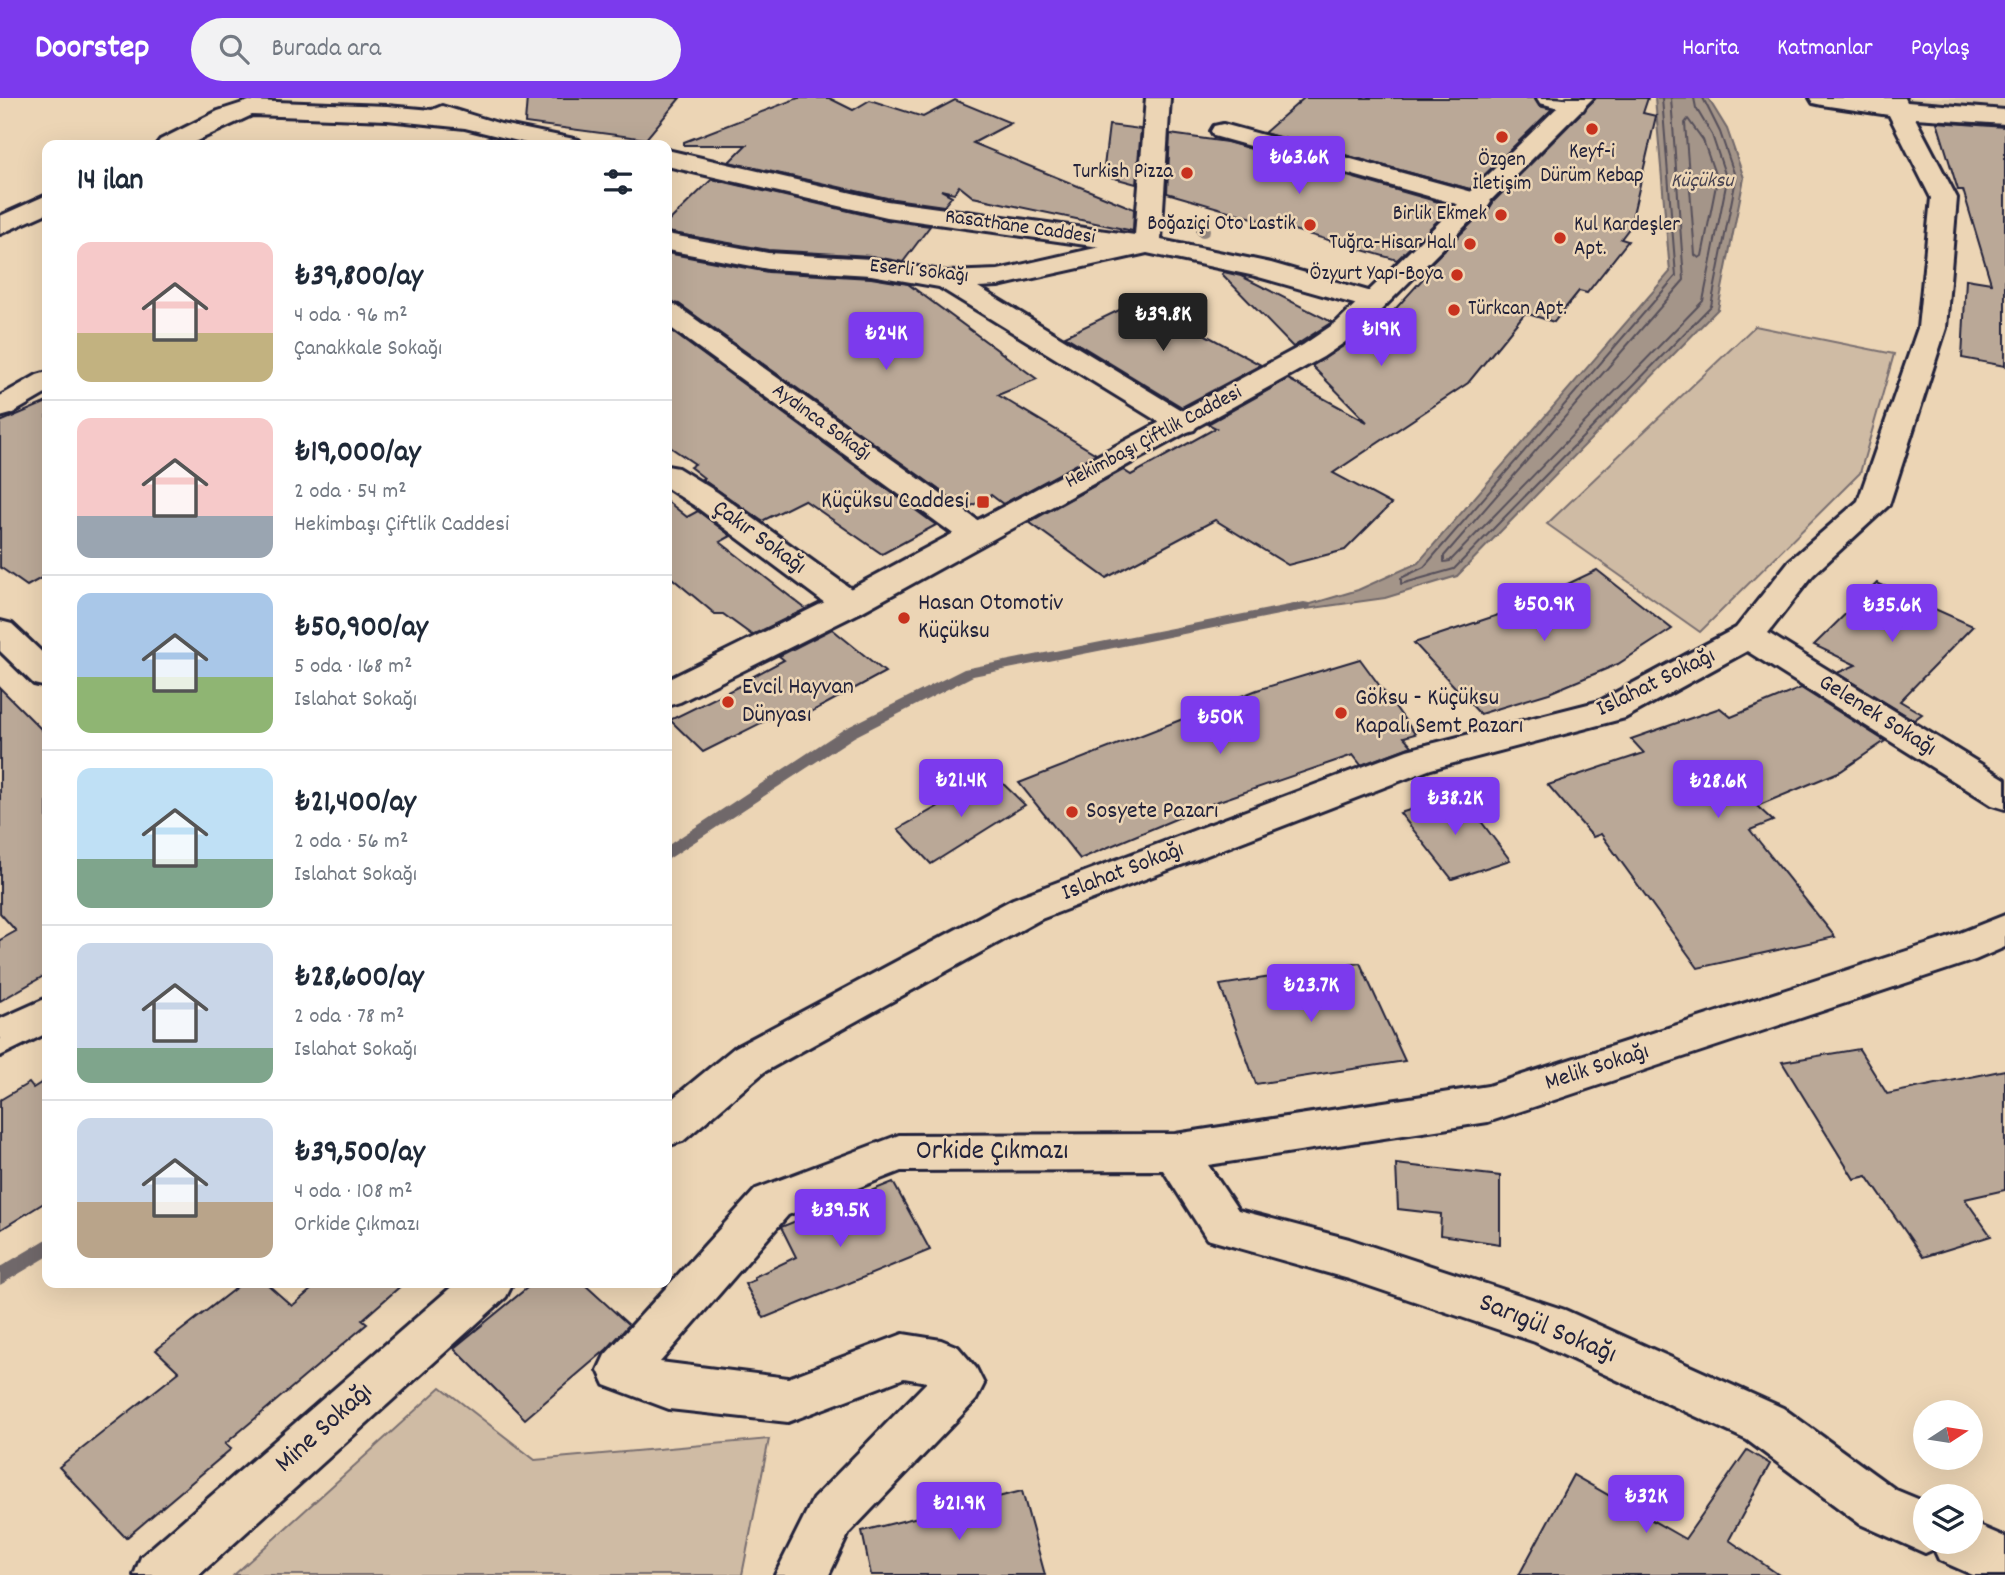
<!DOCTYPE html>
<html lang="tr">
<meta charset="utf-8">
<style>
body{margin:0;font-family:Dekko,sans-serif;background:#f2f2f3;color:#1f2937;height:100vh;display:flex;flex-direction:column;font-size:26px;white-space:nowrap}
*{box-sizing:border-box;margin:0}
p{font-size:23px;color:#747a83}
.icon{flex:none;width:38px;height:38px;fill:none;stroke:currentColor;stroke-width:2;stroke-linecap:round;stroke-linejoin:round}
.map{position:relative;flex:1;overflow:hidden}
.details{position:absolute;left:42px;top:42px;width:630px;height:1148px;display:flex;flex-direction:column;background:#fff;border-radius:14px;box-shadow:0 7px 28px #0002}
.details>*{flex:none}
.needle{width:46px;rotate:78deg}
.tools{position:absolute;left:1913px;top:1302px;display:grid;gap:14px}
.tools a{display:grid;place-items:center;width:70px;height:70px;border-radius:50%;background:#fff;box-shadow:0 7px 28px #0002;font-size:35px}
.price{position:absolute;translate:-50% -60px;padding:0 16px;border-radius:7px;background:#7c3aed;color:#fff;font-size:23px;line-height:46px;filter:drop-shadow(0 2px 4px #0008)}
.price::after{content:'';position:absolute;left:50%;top:42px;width:21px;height:16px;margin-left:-10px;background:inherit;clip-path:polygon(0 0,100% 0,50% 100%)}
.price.selected{background:#222;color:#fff}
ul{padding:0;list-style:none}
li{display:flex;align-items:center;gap:21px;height:175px;padding:0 35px}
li+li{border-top:2px solid #e0e1e3}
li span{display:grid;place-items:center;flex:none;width:196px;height:140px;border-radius:14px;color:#555}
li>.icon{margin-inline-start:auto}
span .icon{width:84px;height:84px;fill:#fffc;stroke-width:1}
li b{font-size:30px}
h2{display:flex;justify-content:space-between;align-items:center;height:84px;padding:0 35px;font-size:30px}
header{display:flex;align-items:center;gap:42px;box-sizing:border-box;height:98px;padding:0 35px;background:#7c3aed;color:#fff}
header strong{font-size:33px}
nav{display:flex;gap:38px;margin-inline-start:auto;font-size:24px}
.search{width:490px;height:63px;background:#f2f2f3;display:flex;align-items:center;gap:18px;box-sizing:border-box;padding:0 24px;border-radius:38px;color:#747a83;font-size:26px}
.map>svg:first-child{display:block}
</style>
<header>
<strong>Doorstep</strong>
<div class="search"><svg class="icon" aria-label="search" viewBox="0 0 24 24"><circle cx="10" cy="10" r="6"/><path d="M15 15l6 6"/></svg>Burada ara</div>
<nav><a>Harita</a><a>Katmanlar</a><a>Paylaş</a></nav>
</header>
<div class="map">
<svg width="2005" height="1477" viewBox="0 0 2005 1477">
<rect width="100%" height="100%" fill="#ecd5b5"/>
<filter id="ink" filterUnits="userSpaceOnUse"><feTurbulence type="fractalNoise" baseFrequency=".0143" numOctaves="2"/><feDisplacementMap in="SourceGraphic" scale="14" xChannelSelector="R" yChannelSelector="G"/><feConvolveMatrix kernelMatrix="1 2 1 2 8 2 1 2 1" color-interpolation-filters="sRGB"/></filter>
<g filter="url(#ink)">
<!-- built -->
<path fill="#ddc8ac" d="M 1905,0 L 2005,0 L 2005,10 L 1908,3 Z"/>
<!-- green -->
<g fill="#cfbba4" stroke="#786e70" stroke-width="2">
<path d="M 1755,228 L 1894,256 L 1860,375 L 1700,534 L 1547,426 Z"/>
<path d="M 441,1289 L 535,1362 L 769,1341 L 742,1477 L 234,1477 Z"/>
</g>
<!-- water -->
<path fill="#a49589" stroke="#70676a" stroke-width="2" d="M 1655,0 L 1708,0 L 1727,31 L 1744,80 L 1718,211 L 1457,478 L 1385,500 L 1284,514 L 1358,492 L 1418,465 L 1670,174 Z"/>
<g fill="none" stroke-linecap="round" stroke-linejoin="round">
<!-- shore -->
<g stroke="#56505a" stroke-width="2">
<path d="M 1662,0 L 1676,178 L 1424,469 L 1401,480 L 1401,486 L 1454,471 L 1711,208 L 1736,81 L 1720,34 L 1703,0"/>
<path d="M 1671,0 L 1684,182 L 1444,458 L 1444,464 L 1450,463 L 1703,203 L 1727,82 L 1712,37 L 1696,10 L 1694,0"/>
<path d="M 1688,21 L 1703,42 L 1717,82 L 1702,158 L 1699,160 L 1695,157 L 1685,25 Z"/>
</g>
<!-- stream -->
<g fill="#70676a" fill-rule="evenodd">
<path d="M 1304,504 L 1309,505 L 1311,508 L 1309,511 L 973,578 L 854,639 L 667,762 L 667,748 L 844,631 L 964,571 Z"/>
<path d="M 47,1141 L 47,1159 L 0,1187 L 0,1169 Z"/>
</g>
</g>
<!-- building -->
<g fill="#baa897" stroke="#22223b" stroke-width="2">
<path d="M 527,0 L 680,0 L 646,41 L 525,25 Z"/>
<path d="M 798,0 L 829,0 L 853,12 L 870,2 L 923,19 L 955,2 L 1011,25 L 973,45 L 1134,111 L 1133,133 L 973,99 L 959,88 L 954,95 L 941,92 L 952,98 L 944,108 L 887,100 L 729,64 L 746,47 L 684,47 L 684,44 Z"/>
<path d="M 1304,0 L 1534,0 L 1539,8 L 1552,11 L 1470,91 L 1264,35 Z"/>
<path d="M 1596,0 L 1648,0 L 1643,15 L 1656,18 L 1630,129 L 1621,141 L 1628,143 L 1587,195 L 1579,193 L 1554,224 L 1525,215 L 1468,285 L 1333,375 L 1391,406 L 1345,452 L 1288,467 L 1215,422 L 1106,480 L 1029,424 L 1123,372 L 1131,377 L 1216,330 L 1208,326 L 1288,281 L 1367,324 L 1312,268 L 1359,238 L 1367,242 L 1431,172 L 1426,170 L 1483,114 L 1489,111 L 1493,104 Z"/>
<path d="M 1937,24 L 2005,29 L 2005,268 L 1962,260 L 1966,181 L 1991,185 L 1963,92 L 1958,92 Z"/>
<path d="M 1109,27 L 1141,31 L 1136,86 L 1103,77 Z"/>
<path d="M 1170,36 L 1227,44 L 1453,108 L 1397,162 L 1167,95 Z"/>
<path d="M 712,81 L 887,122 L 930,128 L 903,164 L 871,158 L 768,152 L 667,134 L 667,125 Z"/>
<path d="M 667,155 L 768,174 L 871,180 L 908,186 L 1037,281 L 998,297 L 1096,356 L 1003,406 L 991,397 L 966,411 L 679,206 L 667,203 Z"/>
<path d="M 1224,174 L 1241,178 L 1332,224 L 1293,249 L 1222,176 Z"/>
<path d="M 1136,204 L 1145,204 L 1261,267 L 1182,309 L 1065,238 Z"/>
<path d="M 667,230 L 936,427 L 882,456 L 804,402 L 762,423 L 702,381 L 704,380 L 690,369 L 695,366 L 667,347 Z"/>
<path d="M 47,304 L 47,477 L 27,488 L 0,469 L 0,324 Z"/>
<path d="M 667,403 L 687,419 L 698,413 L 731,438 L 720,444 L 806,511 L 752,537 L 723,516 L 715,516 L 667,476 Z"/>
<path d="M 1597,472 L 1672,531 L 1618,566 L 1549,595 L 1480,616 L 1414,545 L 1513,512 Z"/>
<path d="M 1877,485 L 1973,528 L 1900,603 L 1922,616 L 1914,622 L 1837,575 L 1856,567 L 1814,547 Z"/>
<path d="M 832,531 L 885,574 L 798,621 L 787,612 L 703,654 L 670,622 L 752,582 L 750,580 L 784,562 L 779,558 Z"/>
<path d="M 1360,561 L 1415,636 L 1404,639 L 1412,648 L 1361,667 L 1353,657 L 1216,704 L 1080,761 L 1019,685 L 1257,592 Z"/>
<path d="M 0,590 L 47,637 L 47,876 L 0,903 L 0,842 L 16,833 L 0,815 Z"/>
<path d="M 1801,590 L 1885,643 L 1841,673 L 1757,708 L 1773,723 L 1750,732 L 1835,839 L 1698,870 L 1601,736 L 1593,739 L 1548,687 L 1644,655 L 1631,641 L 1720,610 L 1731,619 Z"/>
<path d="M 994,677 L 1025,707 L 931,766 L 898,731 Z"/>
<path d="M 1454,698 L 1475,723 L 1480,722 L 1510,762 L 1452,781 L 1400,715 Z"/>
<path d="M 1360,865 L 1405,963 L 1256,986 L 1220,887 Z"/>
<path d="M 1859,951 L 1887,996 L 2005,972 L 2005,1092 L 1965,1101 L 1991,1138 L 1923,1159 L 1867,1078 L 1854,1081 L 1782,964 Z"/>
<path d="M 47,981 L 47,1103 L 0,1132 L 0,1002 L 29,985 L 33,990 Z"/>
<path d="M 1396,1066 L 1500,1078 L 1500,1146 L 1440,1137 L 1441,1116 L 1398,1111 Z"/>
<path d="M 893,1084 L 930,1152 L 764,1220 L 745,1186 L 755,1182 L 754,1179 L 796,1159 L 781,1129 Z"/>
<path d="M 242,1185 L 266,1185 L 292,1208 L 319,1185 L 404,1185 L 362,1222 L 367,1226 L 225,1346 L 231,1351 L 126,1440 L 59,1369 L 179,1274 L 156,1252 Z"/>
<path d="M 533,1185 L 583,1185 L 629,1227 L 607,1251 L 525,1321 L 454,1250 Z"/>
<path d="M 1747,1352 L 1770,1366 L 1729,1442 L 1779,1477 L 1519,1477 L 1573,1377 L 1685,1441 Z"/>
<path d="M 1022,1393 L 1045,1477 L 871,1477 L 862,1433 Z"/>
</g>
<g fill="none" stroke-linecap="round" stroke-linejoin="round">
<defs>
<g id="minor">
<path d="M 1146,0 L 1170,0 L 1161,142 L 1271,165 L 1382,197 L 1386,203 L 1382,209 L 1372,211 L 1255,178 L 1147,155 L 998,188 L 978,189 L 1194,320 L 1198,326 L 1194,332 L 1183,335 L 1172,332 L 939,189 L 871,177 L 768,171 L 667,152 L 667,136 L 768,155 L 871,161 L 947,174 L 998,172 L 1100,149 L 887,119 L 667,68 L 667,52 L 887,103 L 1135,137 Z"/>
<path d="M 1537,0 C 1551,0 1577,0 1586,7 L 1583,12 L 1574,14 L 1540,5 Z"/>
<path d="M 1810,0 L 1905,0 L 1907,4 L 2005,12 L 2005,26 L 1915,20 L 1957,100 L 1946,230 L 1889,407 L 1813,477 L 1768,535 L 2005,681 L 2005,711 L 1992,707 L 1747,553 L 1625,620 L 1431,671 L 1041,821 L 764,974 L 683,1043 L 667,1048 L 667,1005 L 734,950 L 1013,801 L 1407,652 L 1600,603 L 1736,530 L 1789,463 L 1858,403 L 1918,230 L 1931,100 L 1889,17 L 1822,7 L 1813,5 Z"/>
<path d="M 249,3 L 387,8 L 432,12 L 442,8 L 501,26 L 579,42 L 583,47 L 534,47 L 465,30 L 387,22 L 252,17 L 188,47 L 156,47 L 160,42 L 218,13 Z"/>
<path d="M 1223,26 L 1487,98 L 1491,104 L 1487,110 L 1478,112 L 1214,38 L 1211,33 L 1214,28 Z"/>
<path d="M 47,97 L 47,115 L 0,136 L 0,118 Z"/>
<path d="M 667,205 L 677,208 L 987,429 L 991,436 L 987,443 L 975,446 L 963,443 L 667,227 Z"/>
<path d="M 47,274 L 47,295 L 11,316 L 0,319 L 0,298 L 37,277 Z"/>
<path d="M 667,368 L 678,370 L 717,394 L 861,498 L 866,506 L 861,514 L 849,517 L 837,514 L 695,408 L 667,390 Z"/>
<path d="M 0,523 L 12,526 L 47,559 L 47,589 L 34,586 L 0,553 Z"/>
<path d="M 2005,817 L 2005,849 L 1975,862 L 1488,1024 L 1208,1067 L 1238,1112 L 1349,1141 L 1565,1212 L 1783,1310 L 1896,1392 L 1925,1404 L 1925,1444 L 1970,1444 L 1970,1424 L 2005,1439 L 2005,1477 L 1973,1477 L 1939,1462 L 1934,1451 L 1925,1455 L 1860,1426 L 1747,1342 L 1535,1244 L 1349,1181 L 1207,1141 L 1163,1072 L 901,1073 L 788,1117 L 660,1264 L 788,1280 L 903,1236 L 941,1242 L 958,1249 L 976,1270 L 984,1286 L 976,1302 L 849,1435 L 829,1477 L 775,1477 L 813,1401 L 927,1284 L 904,1280 L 788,1324 L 669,1311 L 605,1287 L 598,1272 L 605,1257 L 756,1091 L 899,1037 L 1175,1036 L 1488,988 L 1947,840 Z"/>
<path d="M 456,1185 L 513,1185 L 506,1199 L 199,1477 L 134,1477 L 141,1459 Z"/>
</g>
<g id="major">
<path d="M 1567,0 L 1593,0 L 1357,236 L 1323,259 L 861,514 L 680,604 L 667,608 L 667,582 L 837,498 L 1303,247 L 1337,224 Z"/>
<path d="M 47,900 L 47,935 L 0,958 L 0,921 Z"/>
</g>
</defs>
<!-- minor casing -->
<use href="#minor" stroke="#22223b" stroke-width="6"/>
<!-- major casing -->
<use href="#major" stroke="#22223b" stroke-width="6"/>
<!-- minor -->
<use href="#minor" fill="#ecd5b5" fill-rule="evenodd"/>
<!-- major -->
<use href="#major" fill="#ecd5b5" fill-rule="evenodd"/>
</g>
<!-- trees -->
<circle fill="#90847d" cx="1203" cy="132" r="7"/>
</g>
<!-- markers -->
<g fill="#c8321e" stroke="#ecd5b5" stroke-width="2.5">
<circle cx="1592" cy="31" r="7"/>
<circle cx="1502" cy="39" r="7"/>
<circle cx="1187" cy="75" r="7"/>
<circle cx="1501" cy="117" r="7"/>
<circle cx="1310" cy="127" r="7"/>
<circle cx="1560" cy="140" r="7"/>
<circle cx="1470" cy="146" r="7"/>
<circle cx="1457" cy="177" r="7"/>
<circle cx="1454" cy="212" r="7"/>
<rect x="976" y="397" width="14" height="14" rx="3.5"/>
<circle cx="904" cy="520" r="7"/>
<circle cx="728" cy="604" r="7"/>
<circle cx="1341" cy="615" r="7"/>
<circle cx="1072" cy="714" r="7"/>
</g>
<g text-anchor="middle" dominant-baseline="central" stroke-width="5" stroke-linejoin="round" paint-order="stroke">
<!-- far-poi labels -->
<g font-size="21" fill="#22223b" stroke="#ecd5b5" text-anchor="end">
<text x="1592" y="55" text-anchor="middle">Keyf-i<tspan x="1592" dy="24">Dürüm Kebap</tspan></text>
<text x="1502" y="63" text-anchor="middle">Özgen<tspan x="1502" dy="24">İletişim</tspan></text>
<text x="1173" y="75">Turkish Pizza</text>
<text x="1487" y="117">Birlik Ekmek</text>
<text x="1296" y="127">Boğaziçi Oto Lastik</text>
<text x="1574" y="128" text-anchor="start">Kul Kardeşler<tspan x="1574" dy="24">Apt.</tspan></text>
<text x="1456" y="146">Tuğra-Hisar Halı</text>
<text x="1443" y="177">Özyurt Yapı-Boya</text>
<text x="1468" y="212" text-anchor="start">Türkcan Apt.</text>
</g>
<!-- far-water labels -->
<g font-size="21" font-style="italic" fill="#494452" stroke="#ecd5b5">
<text x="1702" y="84">Küçüksu</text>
</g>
<!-- far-street labels -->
<g font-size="21" fill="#22223b" stroke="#ecd5b5">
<text transform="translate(1020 130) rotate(8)">Rasathane Caddesi</text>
<text transform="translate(919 174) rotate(6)">Eserli Sokağı</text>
<text transform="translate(821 325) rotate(36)">Aydınca Sokağı</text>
<text transform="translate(1154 340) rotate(-28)">Hekimbaşı Çiftlik Caddesi</text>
</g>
<!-- poi labels -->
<g font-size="24" fill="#22223b" stroke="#ecd5b5" text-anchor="start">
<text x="969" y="404" text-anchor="end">Küçüksu Caddesi</text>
<text x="918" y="506">Hasan Otomotiv<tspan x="918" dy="28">Küçüksu</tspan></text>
<text x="742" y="590">Evcil Hayvan<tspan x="742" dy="28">Dünyası</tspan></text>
<text x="1355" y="601">Göksu - Küçüksu<tspan x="1355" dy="28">Kapalı Semt Pazarı</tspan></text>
<text x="1086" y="714">Sosyete Pazarı</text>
</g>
<!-- street labels -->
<g font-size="24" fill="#22223b" stroke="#ecd5b5">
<text transform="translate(759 440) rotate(36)">Çakır Sokağı</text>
<text transform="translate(1656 585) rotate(-26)">Islahat Sokağı</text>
<text transform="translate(1877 618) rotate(32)">Gelenek Sokağı</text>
<text transform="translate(1123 774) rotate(-21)">Islahat Sokağı</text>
<text transform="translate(1597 970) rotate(-18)">Melik Sokağı</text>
</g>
<!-- near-street labels -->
<g font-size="28" fill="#22223b" stroke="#ecd5b5">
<text x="992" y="1055">Orkide Çıkmazı</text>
<text transform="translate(1547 1232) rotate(22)">Sarıgül Sokağı</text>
<text transform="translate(325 1331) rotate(-42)">Mine Sokağı</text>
</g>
</g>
</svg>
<div class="tools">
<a><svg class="needle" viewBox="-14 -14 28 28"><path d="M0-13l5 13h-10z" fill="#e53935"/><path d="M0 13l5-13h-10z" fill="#747a83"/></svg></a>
<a><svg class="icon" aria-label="layers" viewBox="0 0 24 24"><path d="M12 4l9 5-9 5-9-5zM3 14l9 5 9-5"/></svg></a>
</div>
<b class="price" style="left:1299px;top:98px">₺63.6K</b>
<b class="price selected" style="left:1163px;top:255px">₺39.8K</b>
<b class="price" style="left:1381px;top:270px">₺19K</b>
<b class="price" style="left:886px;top:274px">₺24K</b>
<b class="price" style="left:1544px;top:545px">₺50.9K</b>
<b class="price" style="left:1892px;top:546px">₺35.6K</b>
<b class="price" style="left:1220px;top:658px">₺50K</b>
<b class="price" style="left:961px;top:721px">₺21.4K</b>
<b class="price" style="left:1718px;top:722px">₺28.6K</b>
<b class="price" style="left:1455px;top:739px">₺38.2K</b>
<b class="price" style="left:1311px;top:926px">₺23.7K</b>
<b class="price" style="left:840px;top:1151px">₺39.5K</b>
<b class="price" style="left:1646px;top:1437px">₺32K</b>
<b class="price" style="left:959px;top:1444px">₺21.9K</b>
<section class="details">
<h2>14 ilan<svg class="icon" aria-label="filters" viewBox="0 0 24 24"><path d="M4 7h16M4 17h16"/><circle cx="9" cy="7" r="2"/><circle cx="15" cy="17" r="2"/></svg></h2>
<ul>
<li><span style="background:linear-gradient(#f6c9c9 65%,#c2b280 0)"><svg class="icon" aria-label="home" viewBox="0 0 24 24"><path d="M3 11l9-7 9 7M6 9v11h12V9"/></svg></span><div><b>₺39,800/ay</b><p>4 oda · 96 m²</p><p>Çanakkale Sokağı</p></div></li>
<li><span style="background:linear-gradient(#f6c9c9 70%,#9aa5b1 0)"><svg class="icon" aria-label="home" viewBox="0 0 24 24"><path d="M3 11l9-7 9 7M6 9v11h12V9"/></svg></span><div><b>₺19,000/ay</b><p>2 oda · 54 m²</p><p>Hekimbaşı Çiftlik Caddesi</p></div></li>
<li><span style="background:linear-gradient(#a9c7e8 60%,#8fb573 0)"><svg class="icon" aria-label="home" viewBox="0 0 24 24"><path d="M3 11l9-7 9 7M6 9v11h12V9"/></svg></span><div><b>₺50,900/ay</b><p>5 oda · 168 m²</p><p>Islahat Sokağı</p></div></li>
<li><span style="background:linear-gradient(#bfe0f5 65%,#7fa58c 0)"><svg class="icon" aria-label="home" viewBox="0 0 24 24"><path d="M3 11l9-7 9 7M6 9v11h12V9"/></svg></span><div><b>₺21,400/ay</b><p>2 oda · 56 m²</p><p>Islahat Sokağı</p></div></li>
<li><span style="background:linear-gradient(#c9d6e8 75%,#7fa58c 0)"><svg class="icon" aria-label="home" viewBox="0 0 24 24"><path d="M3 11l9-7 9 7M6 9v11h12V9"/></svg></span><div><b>₺28,600/ay</b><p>2 oda · 78 m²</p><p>Islahat Sokağı</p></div></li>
<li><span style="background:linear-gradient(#c9d6e8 60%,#b9a48a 0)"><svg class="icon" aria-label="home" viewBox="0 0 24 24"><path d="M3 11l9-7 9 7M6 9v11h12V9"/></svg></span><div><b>₺39,500/ay</b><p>4 oda · 108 m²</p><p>Orkide Çıkmazı</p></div></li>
</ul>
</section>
</div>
